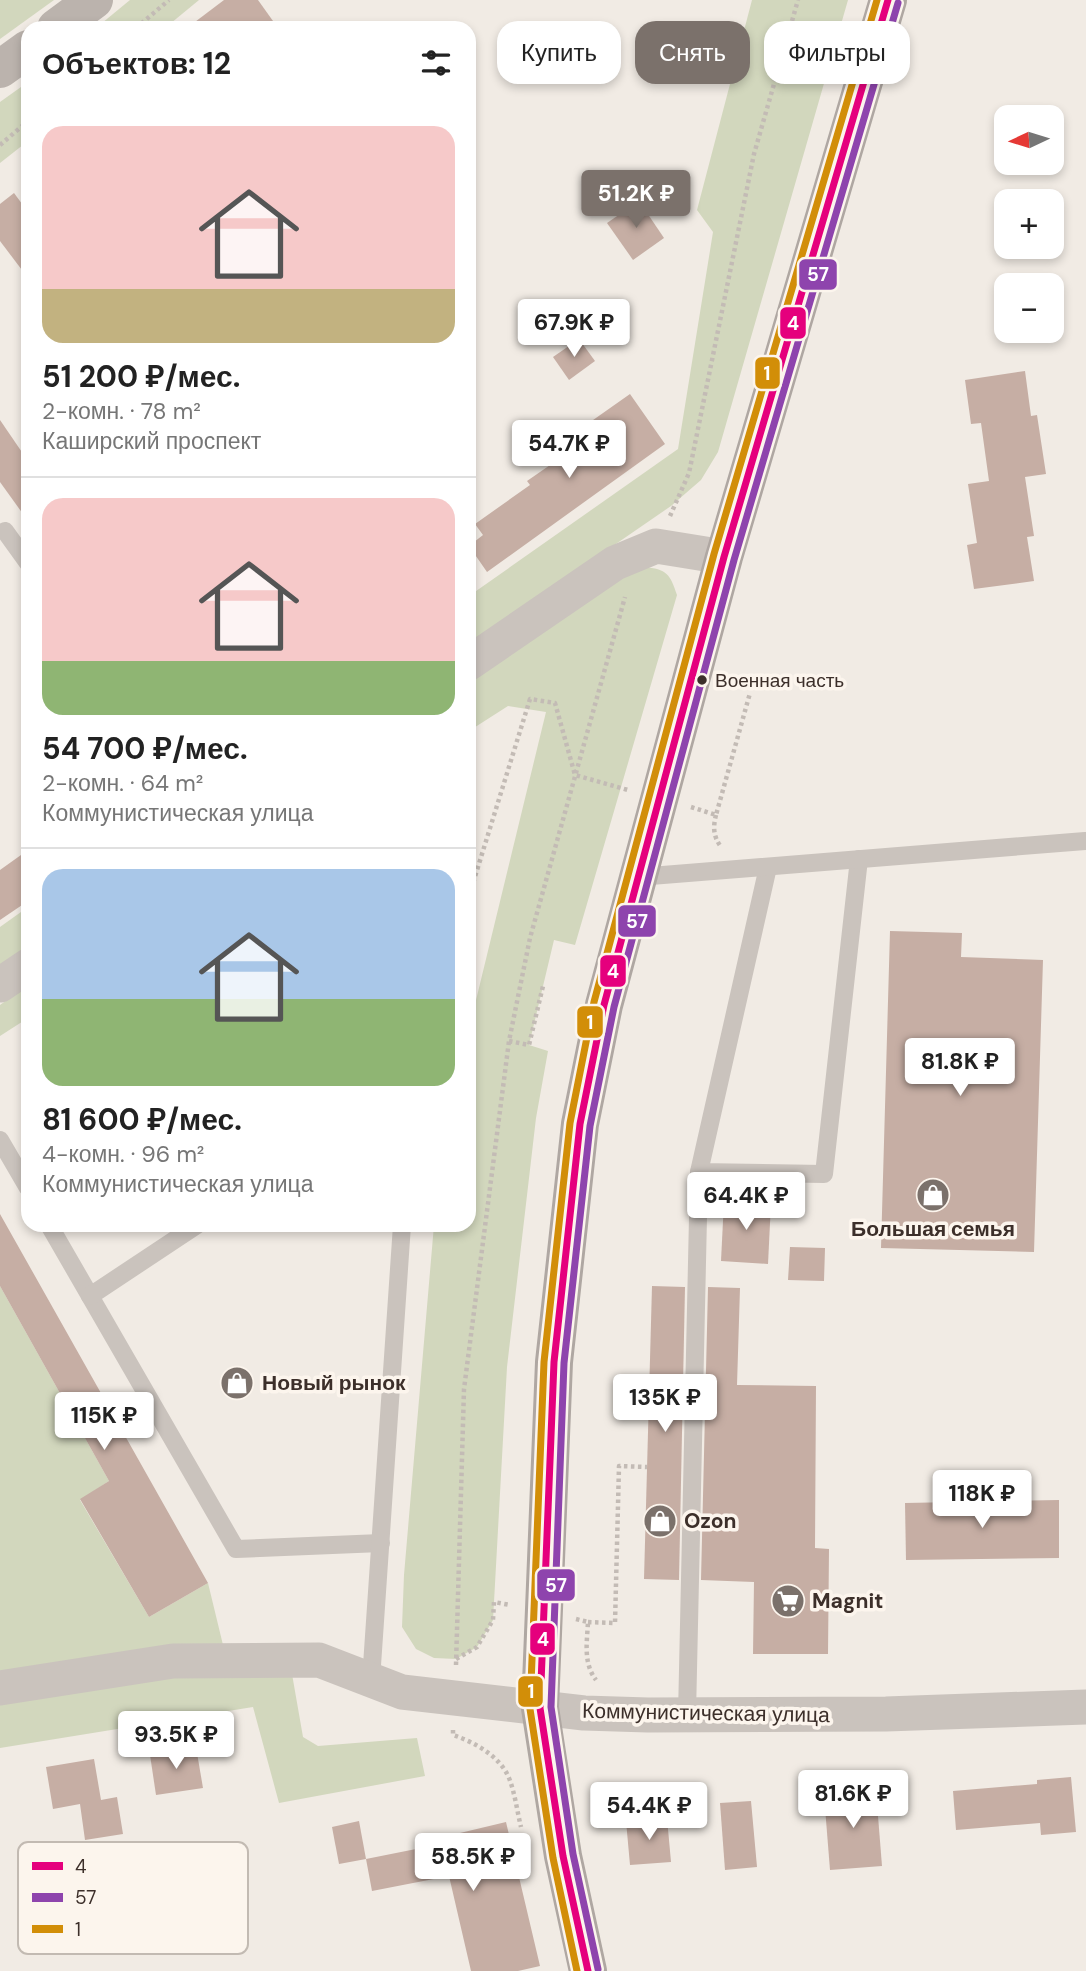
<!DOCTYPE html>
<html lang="ru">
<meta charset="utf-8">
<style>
body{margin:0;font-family:"DM Sans",sans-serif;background:#f2f2f2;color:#222;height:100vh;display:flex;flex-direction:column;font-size:26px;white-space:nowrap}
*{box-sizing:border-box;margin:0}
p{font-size:23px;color:#767676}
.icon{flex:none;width:38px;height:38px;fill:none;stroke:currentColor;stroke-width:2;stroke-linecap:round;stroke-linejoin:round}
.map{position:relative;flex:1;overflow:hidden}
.details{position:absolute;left:21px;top:21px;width:455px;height:1211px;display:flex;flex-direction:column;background:#fff;border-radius:21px;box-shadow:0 4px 10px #0003}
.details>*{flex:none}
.top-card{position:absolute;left:497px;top:21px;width:483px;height:63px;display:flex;gap:14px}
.needle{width:46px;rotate:266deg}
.controls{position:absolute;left:994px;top:105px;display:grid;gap:14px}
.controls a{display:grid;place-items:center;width:70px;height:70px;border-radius:14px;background:#fff;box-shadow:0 4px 10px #0003;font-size:35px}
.price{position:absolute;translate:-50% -60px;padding:0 16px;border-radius:7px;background:#fff;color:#222;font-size:23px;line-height:46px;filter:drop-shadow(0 2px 4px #0008)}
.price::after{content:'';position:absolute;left:50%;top:42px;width:21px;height:16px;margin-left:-10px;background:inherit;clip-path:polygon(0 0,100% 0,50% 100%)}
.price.current{background:#7b716b;color:#fff}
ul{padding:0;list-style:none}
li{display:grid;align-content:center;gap:14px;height:371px;padding:0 21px}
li+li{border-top:2px solid #e0e0e0}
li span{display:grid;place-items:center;height:217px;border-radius:21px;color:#555}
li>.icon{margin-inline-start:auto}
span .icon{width:126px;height:126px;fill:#fffc;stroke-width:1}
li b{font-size:30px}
h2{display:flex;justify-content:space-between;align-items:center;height:84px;padding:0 21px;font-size:30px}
.chip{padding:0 24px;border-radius:21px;background:#fff;box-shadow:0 4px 10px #0003;font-size:24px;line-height:63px}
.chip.current{background:#7b716b;color:#fff}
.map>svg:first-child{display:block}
</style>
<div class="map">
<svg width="1086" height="1971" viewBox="0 0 1086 1971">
<rect width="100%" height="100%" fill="#f1ebe4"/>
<!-- green -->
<g fill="#d2d7bd">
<path d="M 0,0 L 54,0 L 0,39 Z"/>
<path d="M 130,0 L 199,0 L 165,28 L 96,28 Z"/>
<path d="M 752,0 L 848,0 L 718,452 L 701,480 L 671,506 L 469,645 L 469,596 L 678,449 L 713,232 L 697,210 Z"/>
<path d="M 28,82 L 28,141 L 0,163 L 0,102 Z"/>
<path d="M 644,567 C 667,569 670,574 677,595 L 575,945 L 554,940 L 529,1045 L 548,1051 L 536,1118 L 507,1367 L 493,1620 L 477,1647 L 456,1659 L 434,1658 L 416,1649 L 402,1627 L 404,1575 L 434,1225 L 469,1225 L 469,1029 L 546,712 L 508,706 L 469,731 L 469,682 L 625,574 Z"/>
<path d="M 28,907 L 28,947 L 0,966 L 0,927 Z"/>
<path d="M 28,985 L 28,1018 L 0,1036 L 0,1005 Z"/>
<path d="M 0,1286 L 109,1481 L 80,1500 L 149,1617 L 208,1583 L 223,1645 L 0,1673 Z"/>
<path d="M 292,1674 L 303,1737 L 318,1746 L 417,1738 L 425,1776 L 279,1803 L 253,1707 L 0,1748 L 0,1703 L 173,1676 Z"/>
</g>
<!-- building -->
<g fill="#c6aea4">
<path d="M 224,0 L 258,0 L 278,28 L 187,28 Z"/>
<path d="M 14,193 L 28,212 L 28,278 L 0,241 L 0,204 Z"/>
<path d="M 639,201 L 664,238 L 633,260 L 607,223 Z"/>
<path d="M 579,339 L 595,361 L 569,380 L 553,357 Z"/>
<path d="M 1025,371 L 1031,416 L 1037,415 L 1046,474 L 1025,477 L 1034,536 L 1027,537 L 1034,581 L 974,589 L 967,545 L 977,543 L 968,484 L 989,481 L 981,423 L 971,424 L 965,380 Z"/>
<path d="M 630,394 L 665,444 L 487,572 L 469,546 L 483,535 L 475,524 L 530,485 L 527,481 L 566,454 L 559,444 Z"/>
<path d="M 0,420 L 28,461 L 28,521 L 0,482 Z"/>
<path d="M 28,850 L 28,901 L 0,920 L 0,870 Z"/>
<path d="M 890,931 L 962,933 L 961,957 L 1043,960 L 1034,1252 L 881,1248 Z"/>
<path d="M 724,1201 L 771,1203 L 768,1264 L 721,1261 Z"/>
<path d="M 0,1214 L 208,1583 L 149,1617 L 80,1499 L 109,1481 L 0,1286 Z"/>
<path d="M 790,1247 L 825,1248 L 824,1281 L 788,1280 Z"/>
<path d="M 652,1286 L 685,1287 L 679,1580 L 644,1579 Z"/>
<path d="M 708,1287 L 740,1288 L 737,1385 L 816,1386 L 815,1548 L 829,1549 L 828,1654 L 753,1654 L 754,1582 L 701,1580 Z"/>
<path d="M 1059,1500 L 1059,1558 L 906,1560 L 905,1503 Z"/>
<path d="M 196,1747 L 203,1788 L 156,1795 L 150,1755 Z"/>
<path d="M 94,1759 L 101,1800 L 117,1797 L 123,1834 L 85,1840 L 80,1804 L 53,1809 L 46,1767 Z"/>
<path d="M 1071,1777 L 1076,1832 L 1041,1835 L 1040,1823 L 956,1830 L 953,1791 L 1037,1784 L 1037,1780 Z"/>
<path d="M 876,1791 L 882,1866 L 830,1870 L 824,1795 Z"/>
<path d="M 751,1801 L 757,1867 L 725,1870 L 720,1803 Z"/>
<path d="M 667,1818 L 671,1862 L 630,1865 L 626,1821 Z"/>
<path d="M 359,1821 L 366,1859 L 339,1864 L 332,1827 Z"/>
<path d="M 506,1822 L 540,1966 L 518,1971 L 471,1971 L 449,1876 L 372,1891 L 366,1859 L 441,1844 L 439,1838 Z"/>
</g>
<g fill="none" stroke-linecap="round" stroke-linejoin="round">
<!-- path -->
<g stroke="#c3bbb5" stroke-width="4.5" stroke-dasharray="3.5 3.5" stroke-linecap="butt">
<path d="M 136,28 L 169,0"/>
<path d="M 0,145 L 28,121"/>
<path d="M 670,516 L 689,473 L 754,154 L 798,0"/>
<path d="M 691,807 L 716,815 L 750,693"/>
<path d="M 716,815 C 713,827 713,836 721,847"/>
<path d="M 469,896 L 530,699 L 555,703 L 575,775 L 628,790"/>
<path d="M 509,1041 L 529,1045 L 543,986"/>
<path d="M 576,1619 L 588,1622 C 587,1642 583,1663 596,1680"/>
<path d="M 588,1622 L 615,1623 L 619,1466 L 647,1467"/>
<path d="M 456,1659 L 477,1647 L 493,1620 L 494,1602 L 510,1605"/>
<path d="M 456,1665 L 464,1389 L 509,1041 L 530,938 L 625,597"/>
<path d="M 453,1730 L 453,1735 C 474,1742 500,1756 509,1778 C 515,1793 517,1811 521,1827"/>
</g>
<!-- service -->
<g stroke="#cac3bd" stroke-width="18">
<path d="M 5,531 L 28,563"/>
<path d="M 768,867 L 699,1172 L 824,1174 L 859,859"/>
<path d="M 638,877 L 1085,841"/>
<path d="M 0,1140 L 28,1188"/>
<path d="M 49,1225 L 236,1549 L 381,1543"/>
<path d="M 90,1296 L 197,1225"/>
<path d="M 371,1680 L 402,1225"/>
<path d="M 687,1715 L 699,1172"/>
</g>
<!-- minor -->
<g stroke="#cac3bd" stroke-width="35">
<path d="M 469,663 L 615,563 L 656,546 L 724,557"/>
<path d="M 0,985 L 28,966"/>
<path d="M 0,1688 L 173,1661 L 319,1660 L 402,1692 L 584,1713 L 648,1715 L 886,1714 L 1086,1707"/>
</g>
<!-- secondary -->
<g stroke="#bbb3ad" stroke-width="38">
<path d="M 56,28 L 94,0"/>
<path d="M 0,69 L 28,49"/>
</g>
<!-- primary -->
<path stroke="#afa7a2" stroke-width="38" d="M 588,1971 L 563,1856 L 540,1708 L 554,1362 L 580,1124 L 604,1005 L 724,557 L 888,0"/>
<defs>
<path id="bus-1" d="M 588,1971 L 563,1856 L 540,1708 L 554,1362 L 580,1124 L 604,1005 L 724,557 L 888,0"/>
<path id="bus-2" d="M 598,1969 L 573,1854 L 551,1707 L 564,1363 L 590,1126 L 614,1007 L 734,560 L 898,3"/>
<path id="bus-3" d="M 577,1971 L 553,1858 L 530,1709 L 544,1362 L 570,1123 L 594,1002 L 714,554 L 877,0"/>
</defs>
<!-- bus-1 casing -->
<use href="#bus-1" stroke="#fcf5ed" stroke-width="12"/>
<!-- bus-2 casing -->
<use href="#bus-2" stroke="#fcf5ed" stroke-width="12"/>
<!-- bus-3 casing -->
<use href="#bus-3" stroke="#fcf5ed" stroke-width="12"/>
<!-- bus-1 -->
<use href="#bus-1" stroke="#e5007d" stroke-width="7"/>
<!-- bus-2 -->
<use href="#bus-2" stroke="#8e44ad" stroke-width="7"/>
<!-- bus-3 -->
<use href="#bus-3" stroke="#d28e08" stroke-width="7"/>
</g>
<!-- icons -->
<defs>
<symbol id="shop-disc" viewBox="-11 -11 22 22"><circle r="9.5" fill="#7b716b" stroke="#fcf5ed"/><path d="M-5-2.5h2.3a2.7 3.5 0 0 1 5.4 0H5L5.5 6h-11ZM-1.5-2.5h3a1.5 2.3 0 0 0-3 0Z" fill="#fff"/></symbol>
<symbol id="supermarket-disc" viewBox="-11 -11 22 22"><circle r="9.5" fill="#7b716b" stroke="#fcf5ed"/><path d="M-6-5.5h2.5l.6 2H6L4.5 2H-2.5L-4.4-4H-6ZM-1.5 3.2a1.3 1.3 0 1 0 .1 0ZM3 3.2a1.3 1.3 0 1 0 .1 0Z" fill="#fff"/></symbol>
</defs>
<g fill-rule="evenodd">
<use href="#shop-disc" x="914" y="1176" width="38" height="38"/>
<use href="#shop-disc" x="218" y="1364" width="38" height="38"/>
<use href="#shop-disc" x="641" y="1502" width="38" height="38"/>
<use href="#supermarket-disc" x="769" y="1582" width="38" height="38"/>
</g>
<!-- markers -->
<circle fill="#3c2f2a" stroke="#fcf5ed" stroke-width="2.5" cx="702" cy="680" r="6"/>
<g text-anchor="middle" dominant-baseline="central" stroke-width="7" stroke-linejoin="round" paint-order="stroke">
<!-- bus labels -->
<g font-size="19" fill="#3c2f2a" stroke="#fcf5ed" text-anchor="start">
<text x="715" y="680">Военная часть</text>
</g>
<!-- poi labels -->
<g font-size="21" font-weight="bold" fill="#3c2f2a" stroke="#fcf5ed" text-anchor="start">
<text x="933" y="1229" text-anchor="middle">Большая семья</text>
<text x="262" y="1383">Новый рынок</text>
<text x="684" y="1521">Ozon</text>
<text x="812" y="1601">Magnit</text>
</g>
<!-- street labels -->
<g font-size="21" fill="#3c2f2a" stroke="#fcf5ed">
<text transform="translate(706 1713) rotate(1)">Коммунистическая улица</text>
</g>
</g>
<!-- legend -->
<rect x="18" y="1842" width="230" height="112" rx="10" fill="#fcf5ed" stroke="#c2bab2" stroke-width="2"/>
<rect x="32" y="1862" width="31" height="8" fill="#e5007d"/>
<rect x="32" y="1893" width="31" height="9" fill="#8e44ad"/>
<rect x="32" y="1925" width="31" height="8" fill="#d28e08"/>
<g font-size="19" fill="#3c2f2a">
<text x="75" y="1873">4</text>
<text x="75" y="1904">57</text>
<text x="75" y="1936">1</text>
</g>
<g stroke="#fcf5ed" stroke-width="2.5">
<rect x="798" y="258" width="40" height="33" rx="7" fill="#8e44ad"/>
<rect x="779" y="306" width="28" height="34" rx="7" fill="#e5007d"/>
<rect x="754" y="356" width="27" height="34" rx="7" fill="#d28e08"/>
<rect x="617" y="904" width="40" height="34" rx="7" fill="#8e44ad"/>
<rect x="599" y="954" width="28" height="34" rx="7" fill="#e5007d"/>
<rect x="576" y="1005" width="28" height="34" rx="7" fill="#d28e08"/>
<rect x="536" y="1568" width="40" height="34" rx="7" fill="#8e44ad"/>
<rect x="529" y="1622" width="27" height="34" rx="7" fill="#e5007d"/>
<rect x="517" y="1675" width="27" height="33" rx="7" fill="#d28e08"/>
</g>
<g font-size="19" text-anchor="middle" font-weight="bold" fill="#fff">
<text x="818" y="281">57</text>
<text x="793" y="330">4</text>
<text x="767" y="380">1</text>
<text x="637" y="928">57</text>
<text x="613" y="978">4</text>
<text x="590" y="1029">1</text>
<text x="556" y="1592">57</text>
<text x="543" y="1646">4</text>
<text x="531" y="1698">1</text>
</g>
</svg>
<div class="controls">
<a><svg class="needle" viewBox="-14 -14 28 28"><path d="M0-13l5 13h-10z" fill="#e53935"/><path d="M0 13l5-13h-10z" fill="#767676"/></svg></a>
<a>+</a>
<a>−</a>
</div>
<b class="price current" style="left:636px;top:230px">51.2K ₽</b>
<b class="price" style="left:574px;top:359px">67.9K ₽</b>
<b class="price" style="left:569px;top:480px">54.7K ₽</b>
<b class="price" style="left:960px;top:1098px">81.8K ₽</b>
<b class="price" style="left:746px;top:1232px">64.4K ₽</b>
<b class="price" style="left:665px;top:1434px">135K ₽</b>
<b class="price" style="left:104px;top:1452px">115K ₽</b>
<b class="price" style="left:982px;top:1530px">118K ₽</b>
<b class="price" style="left:176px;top:1771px">93.5K ₽</b>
<b class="price" style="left:853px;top:1830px">81.6K ₽</b>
<b class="price" style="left:649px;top:1842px">54.4K ₽</b>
<b class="price" style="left:473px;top:1893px">58.5K ₽</b>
<div class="top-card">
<a class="chip">Купить</a>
<a class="chip current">Снять</a>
<a class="chip">Фильтры</a>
</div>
<section class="details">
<h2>Объектов: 12<svg class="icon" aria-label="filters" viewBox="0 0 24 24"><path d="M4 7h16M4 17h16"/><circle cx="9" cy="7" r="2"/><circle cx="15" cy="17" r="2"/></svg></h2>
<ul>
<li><span style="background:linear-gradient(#f6c9c9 75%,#c2b280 0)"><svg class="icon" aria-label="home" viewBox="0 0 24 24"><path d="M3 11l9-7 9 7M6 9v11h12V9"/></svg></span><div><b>51 200 ₽/мес.</b><p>2-комн. · 78 m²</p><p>Каширский проспект</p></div></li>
<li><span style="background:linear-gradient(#f6c9c9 75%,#8fb573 0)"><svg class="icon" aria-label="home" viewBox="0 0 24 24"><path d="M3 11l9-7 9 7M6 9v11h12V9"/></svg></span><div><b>54 700 ₽/мес.</b><p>2-комн. · 64 m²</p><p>Коммунистическая улица</p></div></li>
<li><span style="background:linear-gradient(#a9c7e8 60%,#8fb573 0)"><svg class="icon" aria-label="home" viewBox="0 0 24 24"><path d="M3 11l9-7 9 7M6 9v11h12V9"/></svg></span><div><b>81 600 ₽/мес.</b><p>4-комн. · 96 m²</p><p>Коммунистическая улица</p></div></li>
</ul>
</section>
</div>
